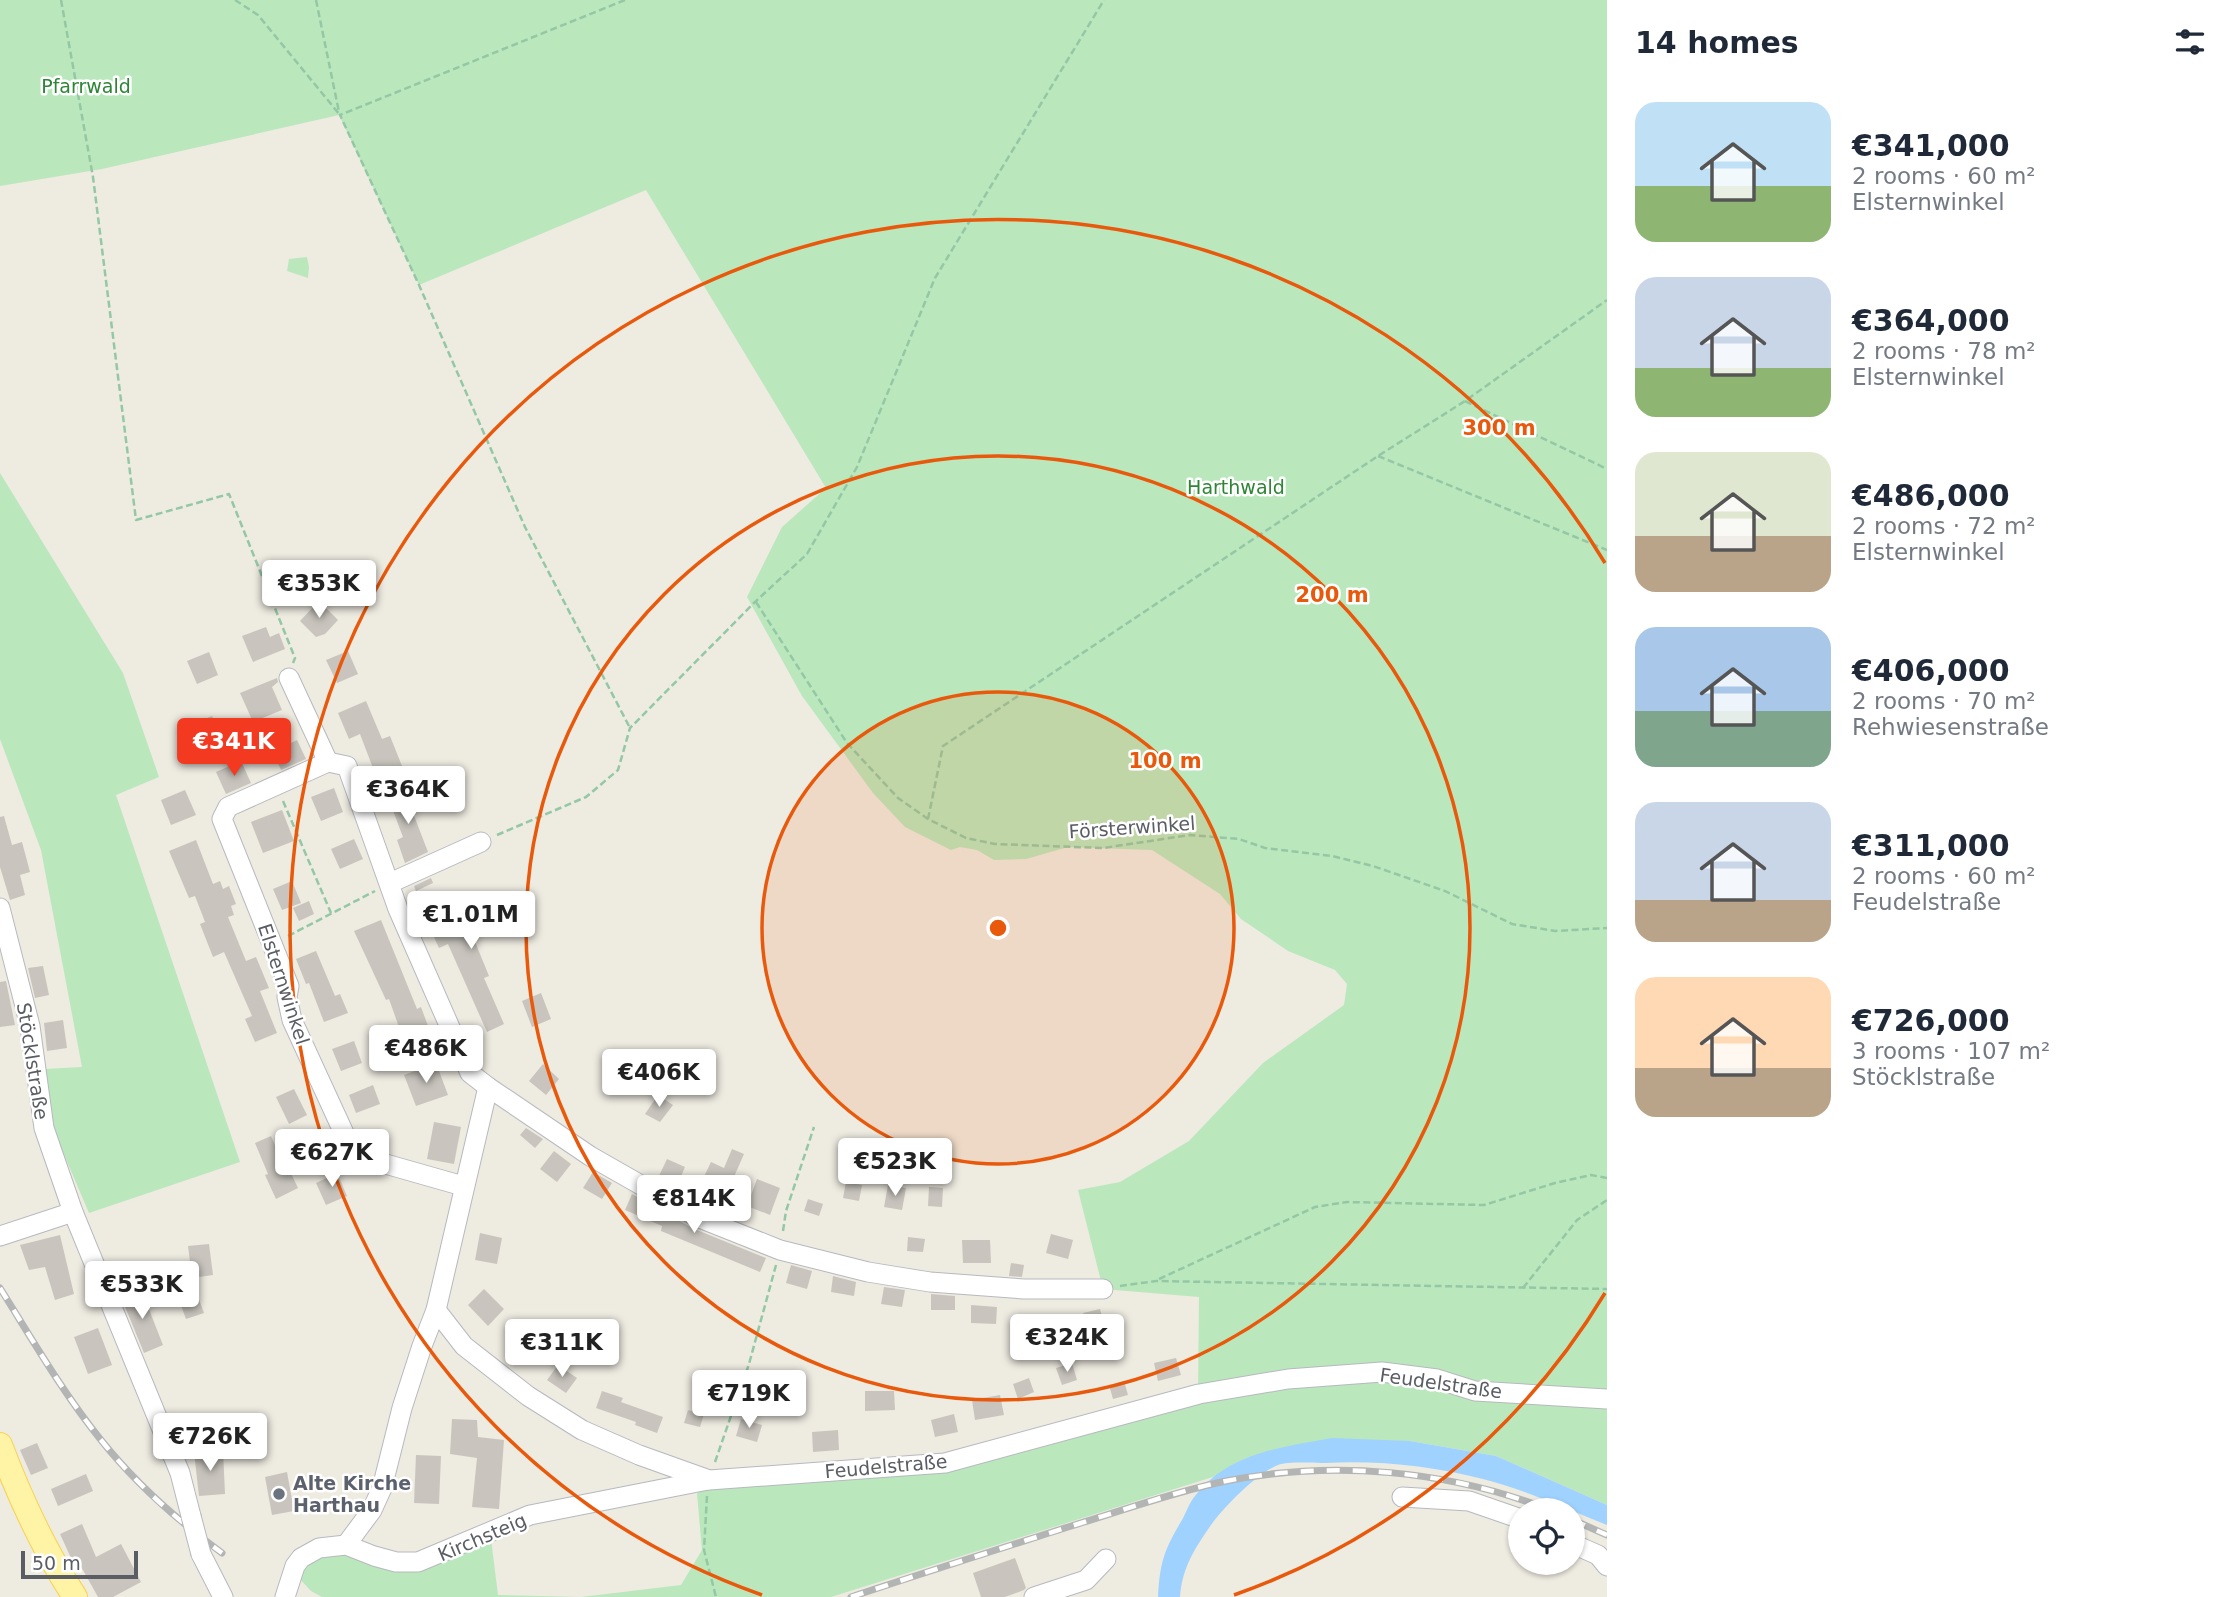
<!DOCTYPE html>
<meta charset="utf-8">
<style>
body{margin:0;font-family:"DejaVu Sans",sans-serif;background:#f2f2f3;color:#1f2937;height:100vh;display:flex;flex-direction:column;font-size:26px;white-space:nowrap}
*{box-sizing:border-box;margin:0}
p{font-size:23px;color:#747a83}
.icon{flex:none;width:38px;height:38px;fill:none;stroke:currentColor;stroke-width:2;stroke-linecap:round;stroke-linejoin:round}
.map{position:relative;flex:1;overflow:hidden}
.side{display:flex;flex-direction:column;background:#fff;width:630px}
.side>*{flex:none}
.buttons{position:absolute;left:1508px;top:1498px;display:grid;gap:14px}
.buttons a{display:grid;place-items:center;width:77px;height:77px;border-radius:50%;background:#fff;box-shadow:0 2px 5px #0004;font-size:35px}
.scale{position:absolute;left:21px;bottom:18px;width:117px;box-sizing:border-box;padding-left:7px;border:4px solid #5a5d63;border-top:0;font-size:19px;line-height:24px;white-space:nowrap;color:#5a5d63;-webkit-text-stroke:5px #fff;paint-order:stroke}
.price{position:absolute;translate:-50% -60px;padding:0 16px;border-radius:7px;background:#fff;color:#222;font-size:23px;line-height:46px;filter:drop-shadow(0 2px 4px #0008)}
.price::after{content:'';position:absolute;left:50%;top:42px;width:21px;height:16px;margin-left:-10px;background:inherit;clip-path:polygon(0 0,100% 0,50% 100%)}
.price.on{background:#f43921;color:#fff}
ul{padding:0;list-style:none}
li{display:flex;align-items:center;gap:21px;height:175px;padding:0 28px}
li span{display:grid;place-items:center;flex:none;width:196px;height:140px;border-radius:21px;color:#555}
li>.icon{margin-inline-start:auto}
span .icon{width:84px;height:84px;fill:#fffc;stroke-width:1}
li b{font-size:30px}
h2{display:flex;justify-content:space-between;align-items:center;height:84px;padding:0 28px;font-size:30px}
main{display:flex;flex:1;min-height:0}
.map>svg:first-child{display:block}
</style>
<main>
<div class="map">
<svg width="1607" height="1597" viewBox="0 0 1607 1597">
<rect width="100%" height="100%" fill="#eeebe1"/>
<!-- green -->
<g fill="#bbe7bd">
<path d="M 0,0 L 1607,0 L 1607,1505 L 1496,1456 L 1410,1441 L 1230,1467 L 1216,1476 L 831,1597 L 322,1597 L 311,1591 L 298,1577 L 314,1556 L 345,1553 L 367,1563 L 491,1539 L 498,1595 L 581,1597 L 681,1585 L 702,1550 L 697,1494 L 709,1480 L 945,1463 L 1198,1394 L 1199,1297 L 1103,1289 L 1078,1190 L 1120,1182 L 1189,1141 L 1263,1063 L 1344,1005 L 1347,984 L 1335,970 L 1288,951 L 1241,919 L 1220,894 L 1152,850 L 1068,847 L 1026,859 L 994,860 L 977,850 L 960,847 L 951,850 L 905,827 L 873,793 L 802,696 L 747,597 L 782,527 L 826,488 L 646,190 L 419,285 L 339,115 L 102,169 L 0,186 Z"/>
<path d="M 307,257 L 309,267 L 308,278 L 287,271 L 289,259 Z"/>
<path d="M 0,473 L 123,673 L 159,777 L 116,795 L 240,1162 L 89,1213 L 51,1124 L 45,1069 L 82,1067 L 41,850 L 0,739 Z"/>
</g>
<!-- water -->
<path fill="#a0d2ff" d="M 1332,1438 L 1410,1441 L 1496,1456 L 1607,1505 L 1607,1525 C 1567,1509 1526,1490 1483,1479 C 1432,1466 1378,1460 1325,1463 C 1313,1463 1289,1461 1278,1465 C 1257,1473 1224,1507 1211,1525 C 1195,1548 1182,1568 1180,1597 L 1158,1597 C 1160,1562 1164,1550 1182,1520 C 1186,1513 1189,1503 1195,1496 C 1228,1453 1282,1447 1332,1438 Z"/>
<!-- building -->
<g fill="#c9c5be">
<path d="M 319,601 L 338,620 L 325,634 L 316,637 L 300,621 Z"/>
<path d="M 266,627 L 270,637 L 279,633 L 285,649 L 253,662 L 242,636 Z"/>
<path d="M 348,651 L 358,674 L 337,683 L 326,660 Z"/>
<path d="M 209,652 L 218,675 L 197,684 L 187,661 Z"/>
<path d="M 277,678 L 278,682 L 272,687 L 282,710 L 253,722 L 240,693 Z"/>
<path d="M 366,701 L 382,739 L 390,736 L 402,766 L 376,776 L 360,734 L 349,739 L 338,713 Z"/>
<path d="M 212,716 L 221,736 L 199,746 L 190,725 Z"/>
<path d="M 297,740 L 306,759 L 281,770 L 273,752 Z"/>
<path d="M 241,761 L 251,783 L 226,794 L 216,772 Z"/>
<path d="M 334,788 L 343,812 L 321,821 L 311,797 Z"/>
<path d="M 185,790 L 196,815 L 171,825 L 161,800 Z"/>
<path d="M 412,790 L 420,810 L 413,813 L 428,852 L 405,863 L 397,840 L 403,837 L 389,800 Z"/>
<path d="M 282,810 L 294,841 L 263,853 L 251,822 Z"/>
<path d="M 4,816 L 12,845 L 22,842 L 30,872 L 20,875 L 25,895 L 10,900 L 0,867 L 0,817 Z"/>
<path d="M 354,839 L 363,859 L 340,869 L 331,849 Z"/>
<path d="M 196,840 L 213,884 L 220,881 L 223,889 L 229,886 L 236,904 L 231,906 L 234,915 L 228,917 L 246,961 L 256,957 L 269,988 L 260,991 L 277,1033 L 255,1042 L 245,1019 L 252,1016 L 224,952 L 213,957 L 200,924 L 205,922 L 195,896 L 189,898 L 169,851 Z"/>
<path d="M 431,878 L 433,883 L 416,891 L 414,886 Z"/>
<path d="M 292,881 L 301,903 L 282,910 L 273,889 Z"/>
<path d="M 491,891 L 504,915 L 471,932 L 489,976 L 484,978 L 504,1024 L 487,1032 L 448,944 L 439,948 L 428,924 L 469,905 L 468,903 Z"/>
<path d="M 309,901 L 314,914 L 299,921 L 293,908 Z"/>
<path d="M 381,920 L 417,1009 L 421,1007 L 431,1034 L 405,1044 L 389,999 L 386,1000 L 354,931 Z"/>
<path d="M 316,951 L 335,996 L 340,994 L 348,1013 L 324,1022 L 309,983 L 306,984 L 296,959 Z"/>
<path d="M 43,966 L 49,995 L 35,998 L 28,968 Z"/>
<path d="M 6,981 L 15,1025 L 0,1027 L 0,982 Z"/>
<path d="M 541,993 L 551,1019 L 532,1027 L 522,1001 Z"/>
<path d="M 63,1020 L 67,1048 L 47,1051 L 44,1023 Z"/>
<path d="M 354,1041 L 362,1063 L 341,1071 L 332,1049 Z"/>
<path d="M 436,1063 L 448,1095 L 416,1106 L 404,1075 Z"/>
<path d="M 543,1064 L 559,1079 L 546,1095 L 529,1081 Z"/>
<path d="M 373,1085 L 380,1104 L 356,1113 L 349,1095 Z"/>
<path d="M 294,1089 L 307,1115 L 289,1124 L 276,1097 Z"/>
<path d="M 658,1095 L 673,1105 L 660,1122 L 645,1114 Z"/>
<path d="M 434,1122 L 461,1127 L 454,1164 L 427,1159 Z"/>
<path d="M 526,1128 L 543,1139 L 535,1148 L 520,1135 Z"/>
<path d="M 271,1136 L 284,1166 L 287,1165 L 298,1188 L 276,1199 L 265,1175 L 268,1174 L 255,1143 Z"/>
<path d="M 732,1149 L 744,1154 L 726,1195 L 701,1183 L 711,1162 L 724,1168 Z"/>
<path d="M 554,1151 L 571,1164 L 557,1182 L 540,1169 Z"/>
<path d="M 667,1159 L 685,1167 L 677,1186 L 658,1178 Z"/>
<path d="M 593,1172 L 612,1183 L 602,1199 L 583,1188 Z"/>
<path d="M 337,1173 L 347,1196 L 326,1205 L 316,1183 Z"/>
<path d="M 757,1179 L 780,1188 L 770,1215 L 747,1206 Z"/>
<path d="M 846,1182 L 862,1185 L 859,1201 L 843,1198 Z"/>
<path d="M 888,1185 L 906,1188 L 902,1210 L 884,1207 Z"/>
<path d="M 929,1187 L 943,1188 L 942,1207 L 928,1206 Z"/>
<path d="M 632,1194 L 692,1228 L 766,1258 L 760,1272 L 661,1231 L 662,1226 L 625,1210 Z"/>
<path d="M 808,1199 L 823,1204 L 819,1216 L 804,1211 Z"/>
<path d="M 480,1233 L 502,1238 L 497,1264 L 475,1260 Z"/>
<path d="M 1051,1234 L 1073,1240 L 1068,1259 L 1046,1253 Z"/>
<path d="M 60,1235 L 74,1294 L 55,1300 L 45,1267 L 29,1270 L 20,1245 Z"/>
<path d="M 908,1237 L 925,1239 L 923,1252 L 907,1251 Z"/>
<path d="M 962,1240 L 990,1240 L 991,1263 L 963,1263 Z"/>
<path d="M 209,1244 L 213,1275 L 192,1278 L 188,1246 Z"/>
<path d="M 1011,1263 L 1024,1265 L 1022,1277 L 1009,1276 Z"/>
<path d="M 791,1265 L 812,1271 L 807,1289 L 786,1283 Z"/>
<path d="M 833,1276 L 856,1282 L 854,1296 L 831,1292 Z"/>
<path d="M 884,1287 L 905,1290 L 902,1307 L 881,1304 Z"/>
<path d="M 141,1289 L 163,1345 L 144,1353 L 121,1297 Z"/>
<path d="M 484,1289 L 504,1309 L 488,1326 L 468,1305 Z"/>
<path d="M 197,1294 L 204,1313 L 186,1319 L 179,1300 Z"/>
<path d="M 931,1294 L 955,1296 L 955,1310 L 931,1310 Z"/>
<path d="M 971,1305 L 997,1307 L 996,1324 L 971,1323 Z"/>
<path d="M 1100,1309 L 1105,1327 L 1088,1331 L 1083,1313 Z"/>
<path d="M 98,1328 L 112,1365 L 88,1374 L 74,1337 Z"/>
<path d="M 517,1332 L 536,1348 L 523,1363 L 505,1347 Z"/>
<path d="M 1176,1358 L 1181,1375 L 1158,1381 L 1154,1363 Z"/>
<path d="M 1072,1363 L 1077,1380 L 1062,1385 L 1056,1368 Z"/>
<path d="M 558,1365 L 577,1378 L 566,1393 L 547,1380 Z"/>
<path d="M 1029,1378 L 1034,1392 L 1018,1399 L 1013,1384 Z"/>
<path d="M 1124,1381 L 1128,1395 L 1113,1399 L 1109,1385 Z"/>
<path d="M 602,1391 L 623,1398 L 621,1402 L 663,1417 L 657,1433 L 635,1425 L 636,1422 L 596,1408 Z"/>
<path d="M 865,1391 L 894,1391 L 895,1410 L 865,1411 Z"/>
<path d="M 1000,1395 L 1004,1415 L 975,1420 L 972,1400 Z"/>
<path d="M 688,1410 L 704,1414 L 700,1427 L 684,1423 Z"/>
<path d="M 954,1414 L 958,1432 L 935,1437 L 931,1420 Z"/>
<path d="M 452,1419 L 477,1420 L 478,1437 L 504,1440 L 499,1509 L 472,1507 L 477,1458 L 450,1454 Z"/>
<path d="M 741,1419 L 762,1425 L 757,1442 L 736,1436 Z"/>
<path d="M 838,1430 L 839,1450 L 813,1452 L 812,1432 Z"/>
<path d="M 37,1443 L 48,1468 L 31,1475 L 20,1450 Z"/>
<path d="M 223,1450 L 225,1494 L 199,1496 L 194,1452 Z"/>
<path d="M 416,1455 L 441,1456 L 439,1504 L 414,1503 Z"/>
<path d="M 287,1472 L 294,1511 L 272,1515 L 265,1477 Z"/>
<path d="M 86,1474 L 93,1491 L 58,1506 L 51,1489 Z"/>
<path d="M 82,1524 L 96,1557 L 121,1544 L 141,1582 L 113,1597 L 98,1597 L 75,1556 L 71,1558 L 60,1534 Z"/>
<path d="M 1015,1558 L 1026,1588 L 1024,1590 L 1005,1597 L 981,1597 L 973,1573 Z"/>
</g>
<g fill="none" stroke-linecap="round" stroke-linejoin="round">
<defs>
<g id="minor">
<path d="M 289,678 L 328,762"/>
<path d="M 390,883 L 481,842"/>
<path d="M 0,908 L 30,1026 L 44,1128 L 73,1212 L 180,1473 L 191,1516"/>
<path d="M 463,1186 L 354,1155 L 292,1020 L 287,997 L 289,986 L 222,819 L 228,807 L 328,762 L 347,766 L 398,909 L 470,1073 L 488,1087 L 590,1156 L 697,1217 L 780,1250 L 868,1272 L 930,1282 L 1024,1289 L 1103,1289"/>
<path d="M 0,1236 L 73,1212"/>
<path d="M 436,1310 L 464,1346 L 528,1396 L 582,1430 L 639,1455 L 709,1480 L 945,1463 L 1199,1394 L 1288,1379 L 1382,1372 L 1437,1379 L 1475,1391 L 1607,1399"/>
<path d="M 1402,1497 L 1469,1501 L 1521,1519"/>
<path d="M 1573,1544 L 1598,1555 L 1607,1566"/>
<path d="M 346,1545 L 372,1510 L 382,1488 L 402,1408 L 422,1346 L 436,1310 L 488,1087"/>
<path d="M 201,1554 L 223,1597"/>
<path d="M 285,1597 L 295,1566 L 301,1558 L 319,1548 L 346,1545 L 374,1556 L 396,1562 L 418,1562 L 530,1515 L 708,1480"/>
<path d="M 1034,1597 L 1086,1580 L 1106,1559"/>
</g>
<path id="major" d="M 0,1445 C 20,1498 44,1550 75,1597"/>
</defs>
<!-- minor casing -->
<use href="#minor" stroke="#b7b9bf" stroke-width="21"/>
<!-- major casing -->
<use href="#major" stroke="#fad04e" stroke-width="26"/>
<!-- path -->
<g stroke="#94c8a5" stroke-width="2.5" stroke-dasharray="7 3.5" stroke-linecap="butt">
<path d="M 61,0 L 93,177 L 136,520 L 229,494 L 295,658 L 293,663"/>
<path d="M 235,0 L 258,15 L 340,115"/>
<path d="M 316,0 L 339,112"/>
<path d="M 625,0 L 340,115 L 419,285 L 525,527 L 630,728"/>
<path d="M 1465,401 L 1607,469"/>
<path d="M 1378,456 L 1607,550"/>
<path d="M 756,602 L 847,743 L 898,798 L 928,819 L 966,838 L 995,844 L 1103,848 L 1190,835 L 1239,839 L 1265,848 L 1332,856 L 1373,866 L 1445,891 L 1512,924 L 1555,931 L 1607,928"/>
<path d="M 283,801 L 331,913"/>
<path d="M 928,819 L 943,746 L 1378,456 L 1465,401 L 1607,300"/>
<path d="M 497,835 L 586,797 L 618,770 L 630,728 L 755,602 L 807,554 L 857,467 L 935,278 L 1104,0"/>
<path d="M 288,936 L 375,891"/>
<path d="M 783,1231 L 786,1211 L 814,1127"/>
<path d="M 1159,1279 L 1315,1207 L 1347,1202 L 1484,1205 L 1555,1183 L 1591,1175 L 1607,1178"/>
<path d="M 1120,1286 L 1156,1281 L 1607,1289"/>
<path d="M 1523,1288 L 1577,1220 L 1607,1200"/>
<path d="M 715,1462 L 749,1364 L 776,1265"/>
<path d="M 707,1496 L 704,1550 L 716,1597"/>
</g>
<!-- minor -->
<use href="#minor" stroke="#fff" stroke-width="19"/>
<!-- major -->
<use href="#major" stroke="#fff4a5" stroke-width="24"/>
<defs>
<g id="rail">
<path d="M 0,1288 C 32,1339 63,1393 101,1440 C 136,1484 177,1520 222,1553"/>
<path d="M 1573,1520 L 1607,1535"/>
<path d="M 851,1597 C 923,1573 996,1550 1068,1527 C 1121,1511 1173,1492 1226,1481 C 1333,1460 1448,1470 1550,1510"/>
</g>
</defs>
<!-- rail casing -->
<use href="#rail" stroke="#b3b4b4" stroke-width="7"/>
<!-- rail -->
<use href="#rail" stroke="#fff" stroke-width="4.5" stroke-dasharray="13" stroke-linecap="butt"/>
<defs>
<path id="minor-bridge" d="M 191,1516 L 201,1554"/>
</defs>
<!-- minor-bridge casing -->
<use href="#minor-bridge" stroke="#b7b9bf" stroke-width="21" stroke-linecap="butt"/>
<!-- minor-bridge -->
<use href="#minor-bridge" stroke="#fff" stroke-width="19"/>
</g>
<!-- distance rings -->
<circle cx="998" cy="928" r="236" fill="#e8590c" fill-opacity=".12"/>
<g fill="none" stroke="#e8590c" stroke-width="3.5">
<circle cx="998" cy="928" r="236"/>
<circle cx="998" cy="928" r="472"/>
<path d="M1605 1293A708 708 0 0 1 1234 1595M762 1595A708 708 0 1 1 1605 563"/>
</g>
<!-- markers -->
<circle fill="#6b7280" stroke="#fff" stroke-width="2.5" cx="279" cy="1494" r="7"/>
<g text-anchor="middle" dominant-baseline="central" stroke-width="5" stroke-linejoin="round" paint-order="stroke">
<!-- park labels -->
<g font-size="19" fill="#2e8536" stroke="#fff">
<text x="86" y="86">Pfarrwald</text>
<text x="1236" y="487">Harthwald</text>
</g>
<!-- street labels -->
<g font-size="19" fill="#5a5d63" stroke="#fff">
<text transform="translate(1132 827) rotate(-4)">Försterwinkel</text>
<text transform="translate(284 984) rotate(72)">Elsternwinkel</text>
<text transform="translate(33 1061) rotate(81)">Stöcklstraße</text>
<text transform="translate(1441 1383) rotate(8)">Feudelstraße</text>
<text transform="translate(886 1466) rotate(-5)">Feudelstraße</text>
<text transform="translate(482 1537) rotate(-23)">Kirchsteig</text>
</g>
<!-- worship labels -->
<g font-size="19" font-weight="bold" fill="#5b616d" stroke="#fff" text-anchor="start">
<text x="293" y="1483">Alte Kirche<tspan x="293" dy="22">Harthau</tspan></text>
</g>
</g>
<circle cx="998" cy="928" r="10" fill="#e8590c" stroke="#fff" stroke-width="3.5"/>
<g font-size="21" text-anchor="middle" font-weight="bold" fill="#e8590c" stroke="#fff" stroke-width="5" stroke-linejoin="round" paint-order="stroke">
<text x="1499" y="435">300 m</text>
<text x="1332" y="602">200 m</text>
<text x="1165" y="768">100 m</text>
</g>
</svg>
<div class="buttons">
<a><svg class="icon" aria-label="locate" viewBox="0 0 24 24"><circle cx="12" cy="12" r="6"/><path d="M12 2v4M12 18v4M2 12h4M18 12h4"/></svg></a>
</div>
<div class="scale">50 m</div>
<b class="price" style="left:319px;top:620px">€353K</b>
<b class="price on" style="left:234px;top:778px">€341K</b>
<b class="price" style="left:408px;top:826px">€364K</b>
<b class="price" style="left:471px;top:951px">€1.01M</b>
<b class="price" style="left:426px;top:1085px">€486K</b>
<b class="price" style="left:659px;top:1109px">€406K</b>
<b class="price" style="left:332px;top:1189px">€627K</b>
<b class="price" style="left:895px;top:1198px">€523K</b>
<b class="price" style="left:694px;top:1235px">€814K</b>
<b class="price" style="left:142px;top:1321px">€533K</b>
<b class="price" style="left:1067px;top:1374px">€324K</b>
<b class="price" style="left:562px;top:1379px">€311K</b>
<b class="price" style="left:749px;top:1430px">€719K</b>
<b class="price" style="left:210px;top:1473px">€726K</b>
</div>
<section class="side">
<h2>14 homes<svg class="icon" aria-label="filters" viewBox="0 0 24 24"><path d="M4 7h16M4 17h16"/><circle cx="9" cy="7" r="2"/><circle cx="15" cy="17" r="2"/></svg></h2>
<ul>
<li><span style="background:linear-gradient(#bfe0f5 60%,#8fb573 0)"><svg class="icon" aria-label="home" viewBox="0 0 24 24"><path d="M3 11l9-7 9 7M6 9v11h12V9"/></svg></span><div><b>€341,000</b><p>2 rooms · 60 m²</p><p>Elsternwinkel</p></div></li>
<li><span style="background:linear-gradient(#c9d6e8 65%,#8fb573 0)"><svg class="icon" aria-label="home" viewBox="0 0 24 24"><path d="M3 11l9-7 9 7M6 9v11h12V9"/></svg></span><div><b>€364,000</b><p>2 rooms · 78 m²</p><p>Elsternwinkel</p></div></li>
<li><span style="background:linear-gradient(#dfe7d0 60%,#b9a48a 0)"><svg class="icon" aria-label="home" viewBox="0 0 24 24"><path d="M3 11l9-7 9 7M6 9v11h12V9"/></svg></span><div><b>€486,000</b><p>2 rooms · 72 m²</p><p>Elsternwinkel</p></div></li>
<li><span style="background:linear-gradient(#a9c7e8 60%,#7fa58c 0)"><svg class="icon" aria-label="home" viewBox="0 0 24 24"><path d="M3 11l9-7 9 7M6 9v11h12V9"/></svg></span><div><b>€406,000</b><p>2 rooms · 70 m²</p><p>Rehwiesenstraße</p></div></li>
<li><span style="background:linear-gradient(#c9d6e8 70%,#b9a48a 0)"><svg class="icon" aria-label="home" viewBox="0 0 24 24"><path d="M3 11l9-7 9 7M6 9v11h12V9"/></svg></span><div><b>€311,000</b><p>2 rooms · 60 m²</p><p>Feudelstraße</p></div></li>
<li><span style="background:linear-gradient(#ffd9b3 65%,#b9a48a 0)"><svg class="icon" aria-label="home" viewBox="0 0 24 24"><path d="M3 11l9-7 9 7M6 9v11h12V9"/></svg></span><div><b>€726,000</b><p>3 rooms · 107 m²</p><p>Stöcklstraße</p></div></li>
</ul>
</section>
</main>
